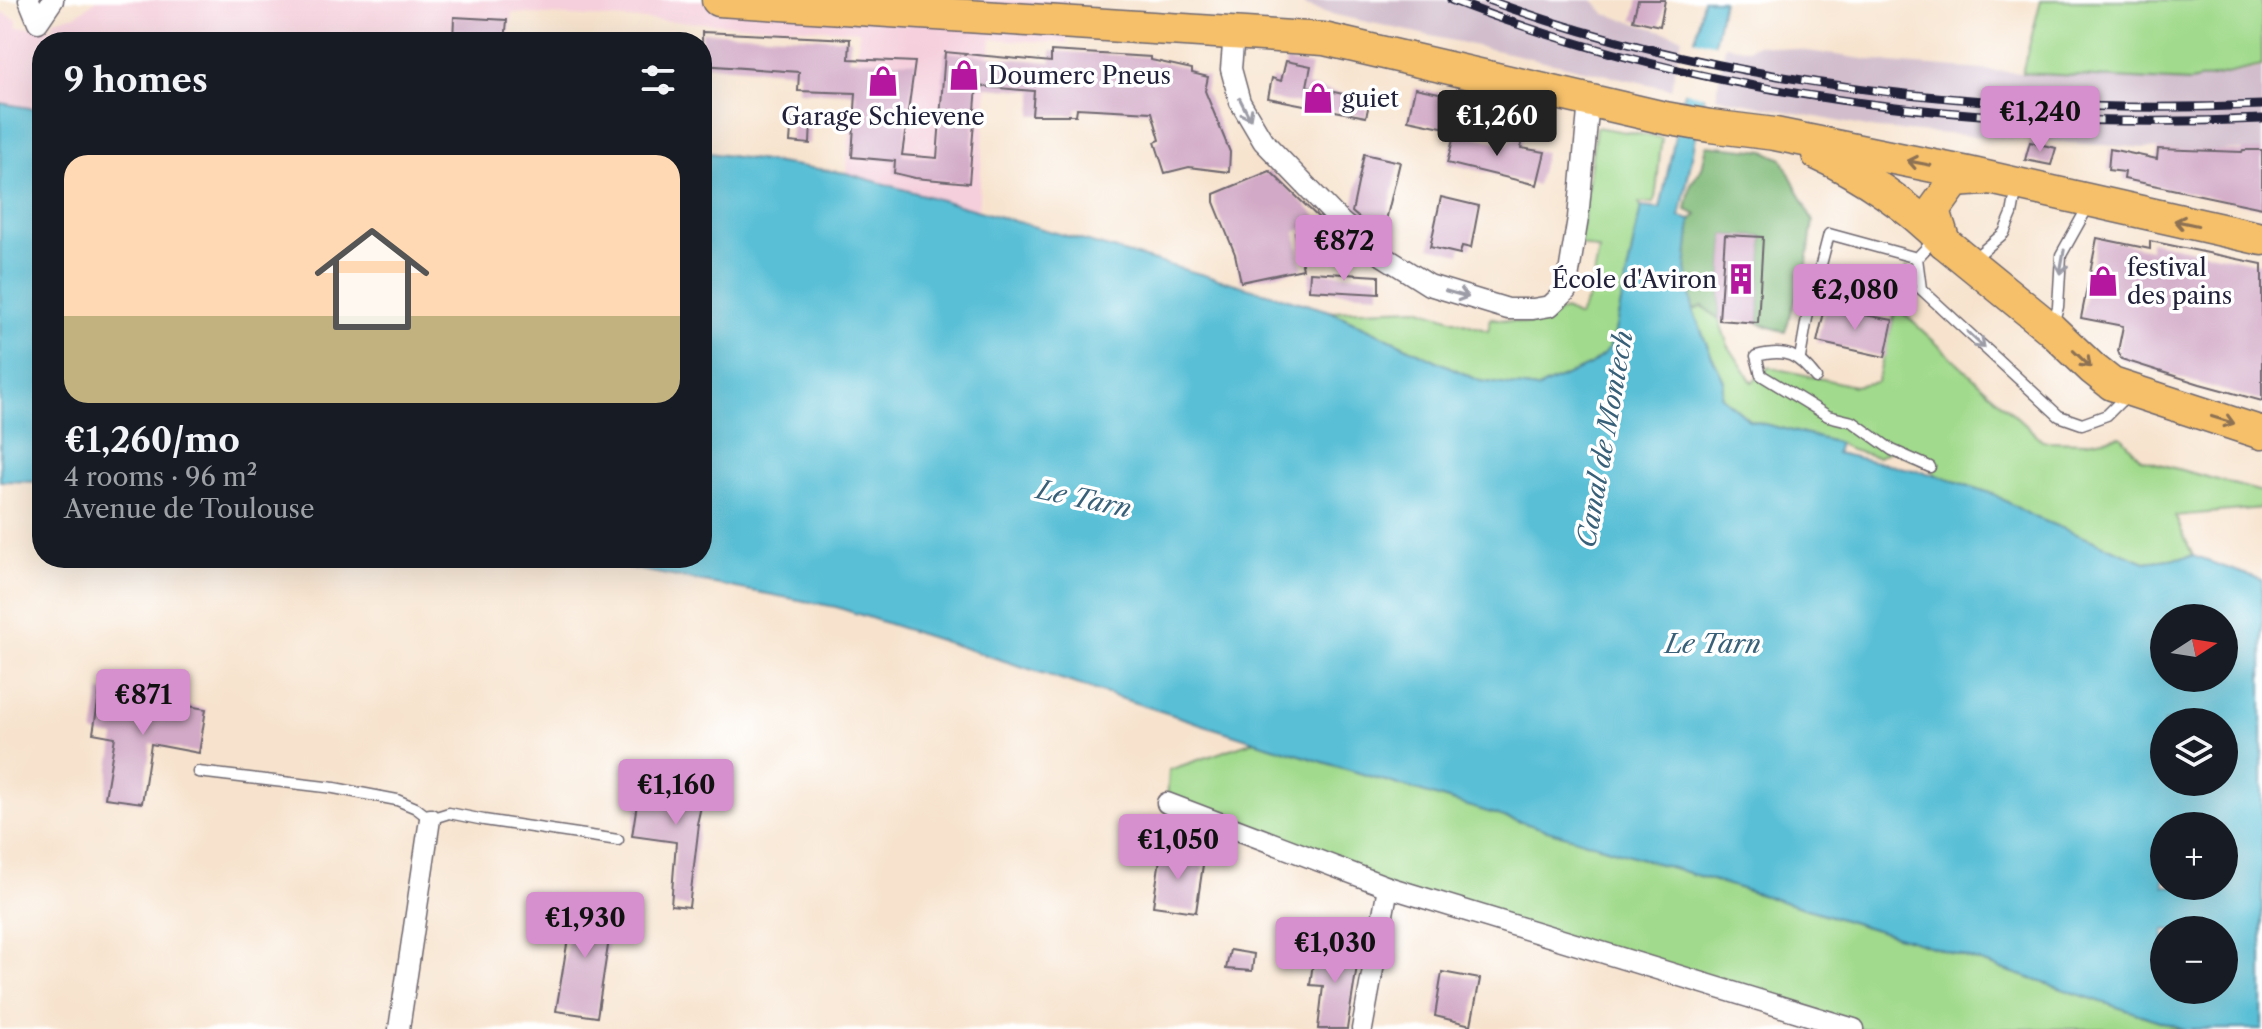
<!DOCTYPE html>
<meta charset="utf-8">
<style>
body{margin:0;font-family:"Libre Caslon Text",serif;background:#20242c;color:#f1f3f6;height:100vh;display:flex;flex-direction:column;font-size:30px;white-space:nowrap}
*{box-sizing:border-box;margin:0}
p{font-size:26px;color:#9ea1a6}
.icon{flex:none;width:44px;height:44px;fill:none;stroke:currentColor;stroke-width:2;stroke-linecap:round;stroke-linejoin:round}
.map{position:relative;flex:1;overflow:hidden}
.details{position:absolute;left:32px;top:32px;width:680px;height:536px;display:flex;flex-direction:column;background:#171b24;border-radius:32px;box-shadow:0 8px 32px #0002}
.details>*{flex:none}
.needle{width:52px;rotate:78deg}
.tools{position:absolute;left:2150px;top:604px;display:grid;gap:16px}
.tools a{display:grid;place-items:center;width:88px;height:88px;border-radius:50%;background:#171b24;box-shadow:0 8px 32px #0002;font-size:40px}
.price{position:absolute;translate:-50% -68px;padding:0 18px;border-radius:8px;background:#d690ce;color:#111;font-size:26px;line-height:52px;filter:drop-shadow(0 2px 4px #0008)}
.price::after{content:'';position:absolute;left:50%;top:48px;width:24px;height:18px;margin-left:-12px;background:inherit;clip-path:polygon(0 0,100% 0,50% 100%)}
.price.active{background:#222;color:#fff}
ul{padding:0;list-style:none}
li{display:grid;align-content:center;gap:16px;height:424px;padding:0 32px}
li span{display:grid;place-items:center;height:248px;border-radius:24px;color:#555}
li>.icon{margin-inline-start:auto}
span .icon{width:144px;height:144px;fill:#fffc;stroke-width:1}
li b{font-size:34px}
h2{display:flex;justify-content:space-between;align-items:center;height:96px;padding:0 32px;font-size:34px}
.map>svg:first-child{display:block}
</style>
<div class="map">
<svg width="2262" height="1029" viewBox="0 0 2262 1029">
<rect width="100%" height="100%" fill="#fff"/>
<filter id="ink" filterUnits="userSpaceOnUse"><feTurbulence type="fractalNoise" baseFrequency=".0125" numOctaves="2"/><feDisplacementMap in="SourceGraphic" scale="16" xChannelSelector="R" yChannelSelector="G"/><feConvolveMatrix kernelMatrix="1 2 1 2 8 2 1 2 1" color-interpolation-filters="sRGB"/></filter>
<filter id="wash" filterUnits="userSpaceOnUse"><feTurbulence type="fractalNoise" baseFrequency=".006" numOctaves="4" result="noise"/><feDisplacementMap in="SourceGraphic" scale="32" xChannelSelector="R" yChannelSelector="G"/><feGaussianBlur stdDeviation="1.8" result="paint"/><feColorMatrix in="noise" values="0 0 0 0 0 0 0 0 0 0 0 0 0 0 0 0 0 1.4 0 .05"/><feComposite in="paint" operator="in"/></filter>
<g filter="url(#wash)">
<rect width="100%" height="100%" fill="#f7e3cd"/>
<!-- built -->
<path fill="#f5cfdb" d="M 97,0 L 1069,0 L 1067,43 L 991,39 L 978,211 L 846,173 L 859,31 L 512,13 L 509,42 L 42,42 L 42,110 L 0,103 L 0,11 L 17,20 L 17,27 L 53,28 L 54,20 L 76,15 Z"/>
<!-- industrial -->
<g fill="#d1bdcc">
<path d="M 1303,0 L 1593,0 L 1605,14 L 1682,37 L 1671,89 L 1331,14 L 1303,5 Z"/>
<path d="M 1758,44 L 1892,63 L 2035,74 L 2190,82 L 2262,68 L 2262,150 L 2216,151 L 2158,149 L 1877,129 L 1716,97 L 1725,45 L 1748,49 Z"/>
</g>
<!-- green -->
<g fill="#a1da8c" stroke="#627e64" stroke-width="2">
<path d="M 2041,0 L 2262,0 L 2262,66 L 2190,82 L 2022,73 Z"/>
<path d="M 1596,127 L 1662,138 C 1658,160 1659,181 1654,203 L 1639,203 L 1641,207 L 1613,341 L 1604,354 L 1590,365 L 1537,389 L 1480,381 L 1330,311 L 1418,308 L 1488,331 L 1491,318 L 1529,324 L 1565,310 L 1578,317 L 1591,293 L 1599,250 L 1579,244 Z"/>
<path d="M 1907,266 L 1913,294 L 1901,311 L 2043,441 L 2086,442 L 2121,436 L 2141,459 L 2262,492 L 2262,508 L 2175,516 L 2193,556 L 2145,562 L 2032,516 L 1993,494 L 1936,475 L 1930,467 L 1892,450 L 1878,457 L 1851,450 L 1839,443 L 1749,420 L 1721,396 L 1724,381 L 1709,350 L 1693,310 L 1703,306 L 1719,320 L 1728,345 L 1752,382 L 1770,367 L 1854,386 L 1877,382 Z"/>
<path d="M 1254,741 L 1959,955 L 2184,1029 L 1854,1029 L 1388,887 L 1167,803 L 1169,770 Z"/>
</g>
<!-- forest -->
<path fill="#80ba78" stroke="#516e5a" stroke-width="2" d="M 1707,145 L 1765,151 L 1782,159 L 1813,221 L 1807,264 L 1785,332 L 1758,323 L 1763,237 L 1725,235 L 1719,320 L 1703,306 L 1693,310 L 1686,269 L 1691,220 L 1697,215 L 1686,210 L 1691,184 L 1702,168 Z"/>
<!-- water -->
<g fill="#59bfd6" stroke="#3e7088" stroke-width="2" fill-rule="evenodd">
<path d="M 1703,0 L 1723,0 L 1680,217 L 1691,220 L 1686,269 L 1693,310 L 1709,350 L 1724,381 L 1721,396 L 1749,420 L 1839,443 L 1836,453 L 1936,475 L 1993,494 L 2032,516 L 2145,562 L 2193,556 L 2262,580 L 2262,1029 L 2184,1029 L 1959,955 L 1254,741 L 836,607 L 577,558 L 702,558 L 702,152 L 846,173 L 1330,311 L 1480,381 L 1537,389 L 1590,365 L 1604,354 L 1613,341 L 1641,207 L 1660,209 ZM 2164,618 L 2224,618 L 2224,678 L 2164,678 ZM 2164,722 L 2224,722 L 2224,782 L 2164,782 ZM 2164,826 L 2224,826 L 2224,886 L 2164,886 ZM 2164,930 L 2224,930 L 2224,990 L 2164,990 Z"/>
<path d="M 0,103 L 42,110 L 42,482 L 0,481 Z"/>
</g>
<!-- pier -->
<path fill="#f7e3cd" d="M 1691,39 L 1719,44 L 1708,96 L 1680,91 Z"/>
<g id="blocks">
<!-- building -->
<g fill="#d2a9c6">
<path d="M 1638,0 L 1665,0 L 1660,26 L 1633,20 Z"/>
<path d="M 454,17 L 507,20 L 505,42 L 453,42 Z"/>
<path d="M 702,32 L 850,39 L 849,59 L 915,62 L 902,155 L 937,158 L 945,52 L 1051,62 L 1051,51 L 1151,57 L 1151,60 L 1192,69 L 1192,73 L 1208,77 L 1205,91 L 1230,152 L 1229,172 L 1189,167 L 1165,173 L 1155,142 L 1160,140 L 1152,112 L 1077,108 L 1076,115 L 1032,115 L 1034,91 L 977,86 L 969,183 L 915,178 L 894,173 L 895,161 L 852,157 L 856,93 L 798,91 L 799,72 L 702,65 Z"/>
<path d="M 1286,61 L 1311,66 L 1307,86 L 1370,100 L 1366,117 L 1268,98 L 1272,78 L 1281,81 Z"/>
<path d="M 1415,88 L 1463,98 L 1456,130 L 1408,120 Z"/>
<path d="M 792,118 L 811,120 L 810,144 L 790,142 Z"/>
<path d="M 1455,132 L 1507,144 L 1524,133 L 1521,148 L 1545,152 L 1537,185 L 1447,163 Z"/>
<path d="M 2030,142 L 2056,148 L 2051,165 L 2025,160 Z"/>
<path d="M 2110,149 L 2157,159 L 2158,149 L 2242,152 L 2243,150 L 2262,150 L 2262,208 L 2124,179 L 2125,172 L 2108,170 Z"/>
<path d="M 1364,154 L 1400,162 L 1382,237 L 1352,212 Z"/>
<path d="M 1270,171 L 1322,221 L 1295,232 L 1303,269 L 1241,282 L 1235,254 L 1214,202 L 1214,194 Z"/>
<path d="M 1441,197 L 1479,206 L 1471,248 L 1462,246 L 1460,254 L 1430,247 Z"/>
<path d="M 1725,235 L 1763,237 L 1758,323 L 1719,320 Z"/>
<path d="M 2097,238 L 2150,249 L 2150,241 L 2262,264 L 2262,401 L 2200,384 L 2121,359 L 2118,351 L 2123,326 L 2081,318 Z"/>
<path d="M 1310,272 L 1379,276 L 1379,294 L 1309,290 Z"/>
<path d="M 1825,308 L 1893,320 L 1885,357 L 1817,342 Z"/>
<path d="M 100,691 L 206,709 L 199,753 L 151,744 L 142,803 L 105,798 L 115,737 L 93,733 Z"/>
<path d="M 675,769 L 708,775 L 697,824 L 699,824 L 689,907 L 671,905 L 676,842 L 632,836 L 638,797 L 670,802 Z"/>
<path d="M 1161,852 L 1204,858 L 1196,912 L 1153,906 Z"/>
<path d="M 574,902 L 614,907 L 597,1017 L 556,1011 Z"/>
<path d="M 1315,947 L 1359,953 L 1347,1029 L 1318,1029 L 1323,986 L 1310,985 Z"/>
<path d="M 1230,950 L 1254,954 L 1252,971 L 1226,969 Z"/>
<path d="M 1442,972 L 1480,979 L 1471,1025 L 1435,1016 Z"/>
</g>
</g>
</g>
<g filter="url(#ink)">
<use href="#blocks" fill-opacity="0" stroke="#6d666e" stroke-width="2"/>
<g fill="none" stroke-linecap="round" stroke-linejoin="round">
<defs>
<g id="service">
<path d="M 1917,258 L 1921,289 L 2059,416 L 2082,424 L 2107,415 L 2127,395"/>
<path d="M 1971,261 L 2004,233 L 2012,214 L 2017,187"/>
<path d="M 2053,323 L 2058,307 L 2061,255 L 2090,203"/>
<path d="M 1800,358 L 1807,318 L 1829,234 L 1917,258 L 1934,240"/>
<path d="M 1816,378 C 1798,355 1787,348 1756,356 L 1761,375 L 1828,416 L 1853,422 L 1892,450 L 1930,467"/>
<path d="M 198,772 L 334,788 L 397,800 L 416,808 L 430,819 L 449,813 L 484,820 L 618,840"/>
</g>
<g id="minor">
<path d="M 29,0 L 38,22 L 53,0"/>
<path d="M 1234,33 L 1231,69 L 1240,102 L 1263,141 L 1341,222 L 1383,256 L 1429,285 L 1508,309 L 1533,309 L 1550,306 L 1566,291 L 1578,218 L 1589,101"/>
<path d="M 1167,803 L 1388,887 L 1854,1029"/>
<path d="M 399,1029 L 430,819"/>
<path d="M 1362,1029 L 1388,887"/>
</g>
<g id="primary">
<path d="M 718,0 L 1324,39 L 1665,118 L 1710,126 L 1775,134 L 1968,173 L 2262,239"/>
<path d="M 1818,154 C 1860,173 1912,208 1944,242 L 2051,329 L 2093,369 L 2112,384 L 2262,433"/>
<path d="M 1944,242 L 1934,210 L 1955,181 L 1984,179"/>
</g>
</defs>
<!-- service casing -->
<use href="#service" stroke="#6d666e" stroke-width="13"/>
<!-- minor casing -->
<use href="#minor" stroke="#6d666e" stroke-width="23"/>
<!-- primary casing -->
<use href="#primary" stroke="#6d666e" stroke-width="35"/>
<!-- service -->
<use href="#service" stroke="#fff" stroke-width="10"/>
<!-- minor -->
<use href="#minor" stroke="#fff" stroke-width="20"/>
<!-- primary -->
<use href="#primary" stroke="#f6c06b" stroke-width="32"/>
<defs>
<g id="rail">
<path d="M 1451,0 C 1707,100 1988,130 2262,119"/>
<path d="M 1488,0 C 1727,88 2008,116 2262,105"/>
</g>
</defs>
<!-- rail casing -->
<use href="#rail" stroke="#22223b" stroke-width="9"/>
<!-- rail -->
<use href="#rail" stroke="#fff" stroke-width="6" stroke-dasharray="18" stroke-linecap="butt"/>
</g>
<!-- one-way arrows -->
<defs><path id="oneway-shaft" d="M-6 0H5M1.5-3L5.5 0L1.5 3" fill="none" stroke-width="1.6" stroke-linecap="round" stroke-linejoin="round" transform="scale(2)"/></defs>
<g stroke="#9c9ca7">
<use href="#oneway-shaft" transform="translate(1245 109) rotate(63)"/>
<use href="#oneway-shaft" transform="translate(2062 262) rotate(100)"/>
<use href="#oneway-shaft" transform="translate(1457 294) rotate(16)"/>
<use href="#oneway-shaft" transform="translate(1976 340) rotate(43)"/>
</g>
<g stroke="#8c7153">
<use href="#oneway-shaft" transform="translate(1919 163) rotate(-169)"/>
<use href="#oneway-shaft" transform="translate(2186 223) rotate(-168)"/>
<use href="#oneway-shaft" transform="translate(2082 359) rotate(44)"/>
<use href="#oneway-shaft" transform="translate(2223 420) rotate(17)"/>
</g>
</g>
<!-- icons -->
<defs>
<symbol id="shop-bare" viewBox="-9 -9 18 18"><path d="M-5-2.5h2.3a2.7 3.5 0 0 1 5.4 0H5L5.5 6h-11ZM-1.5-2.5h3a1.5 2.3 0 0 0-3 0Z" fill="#b5179e" stroke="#fff" stroke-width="2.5" paint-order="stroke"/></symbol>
<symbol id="building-bare" viewBox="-9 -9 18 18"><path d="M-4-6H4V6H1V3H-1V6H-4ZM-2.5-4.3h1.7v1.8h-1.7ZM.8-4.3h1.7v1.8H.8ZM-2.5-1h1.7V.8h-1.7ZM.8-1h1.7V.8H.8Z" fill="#b5179e" stroke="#fff" stroke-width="2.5" paint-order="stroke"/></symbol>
</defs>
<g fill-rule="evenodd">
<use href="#shop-bare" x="942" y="53" width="44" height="44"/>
<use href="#shop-bare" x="861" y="59" width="44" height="44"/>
<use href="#shop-bare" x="1296" y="76" width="44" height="44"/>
<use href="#building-bare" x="1719" y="257" width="44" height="44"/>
<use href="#shop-bare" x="2081" y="259" width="44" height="44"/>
</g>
<g text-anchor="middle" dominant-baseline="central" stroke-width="7" stroke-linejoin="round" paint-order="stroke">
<!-- poi labels -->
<g font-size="24" fill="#22223b" stroke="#fff" text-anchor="start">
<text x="988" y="75">Doumerc Pneus</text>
<text x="1342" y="98">guiet</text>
<text x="883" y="116" text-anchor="middle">Garage Schievene</text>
<text x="2127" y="267">festival<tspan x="2127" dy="28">des pains</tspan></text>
<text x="1717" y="279" text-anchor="end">École d'Aviron</text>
</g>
<!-- water labels -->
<g font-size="26" font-style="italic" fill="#386179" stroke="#fff">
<text transform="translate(1605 439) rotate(-80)">Canal de Montech</text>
<text transform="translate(1084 499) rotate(12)">Le Tarn</text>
<text x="1713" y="644">Le Tarn</text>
</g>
</g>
</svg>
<div class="tools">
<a><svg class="needle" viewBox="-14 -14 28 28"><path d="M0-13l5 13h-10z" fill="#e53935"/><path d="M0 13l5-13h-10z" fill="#9ea1a6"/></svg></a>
<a><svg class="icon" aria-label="layers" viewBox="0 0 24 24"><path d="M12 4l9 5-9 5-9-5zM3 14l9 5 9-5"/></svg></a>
<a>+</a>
<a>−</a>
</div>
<b class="price" style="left:2040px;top:154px">€1,240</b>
<b class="price active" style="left:1497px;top:158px">€1,260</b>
<b class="price" style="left:1344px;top:283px">€872</b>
<b class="price" style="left:1855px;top:332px">€2,080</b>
<b class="price" style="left:143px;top:737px">€871</b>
<b class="price" style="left:676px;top:827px">€1,160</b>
<b class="price" style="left:1178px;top:882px">€1,050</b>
<b class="price" style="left:585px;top:960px">€1,930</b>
<b class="price" style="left:1335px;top:985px">€1,030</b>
<section class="details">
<h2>9 homes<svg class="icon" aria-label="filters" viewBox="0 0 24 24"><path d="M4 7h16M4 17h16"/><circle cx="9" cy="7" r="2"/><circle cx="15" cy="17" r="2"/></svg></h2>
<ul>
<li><span style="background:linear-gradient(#ffd9b3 65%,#c2b280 0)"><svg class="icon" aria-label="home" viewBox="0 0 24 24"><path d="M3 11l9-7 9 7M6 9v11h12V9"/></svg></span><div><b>€1,260/mo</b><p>4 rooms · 96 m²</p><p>Avenue de Toulouse</p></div></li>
</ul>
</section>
</div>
